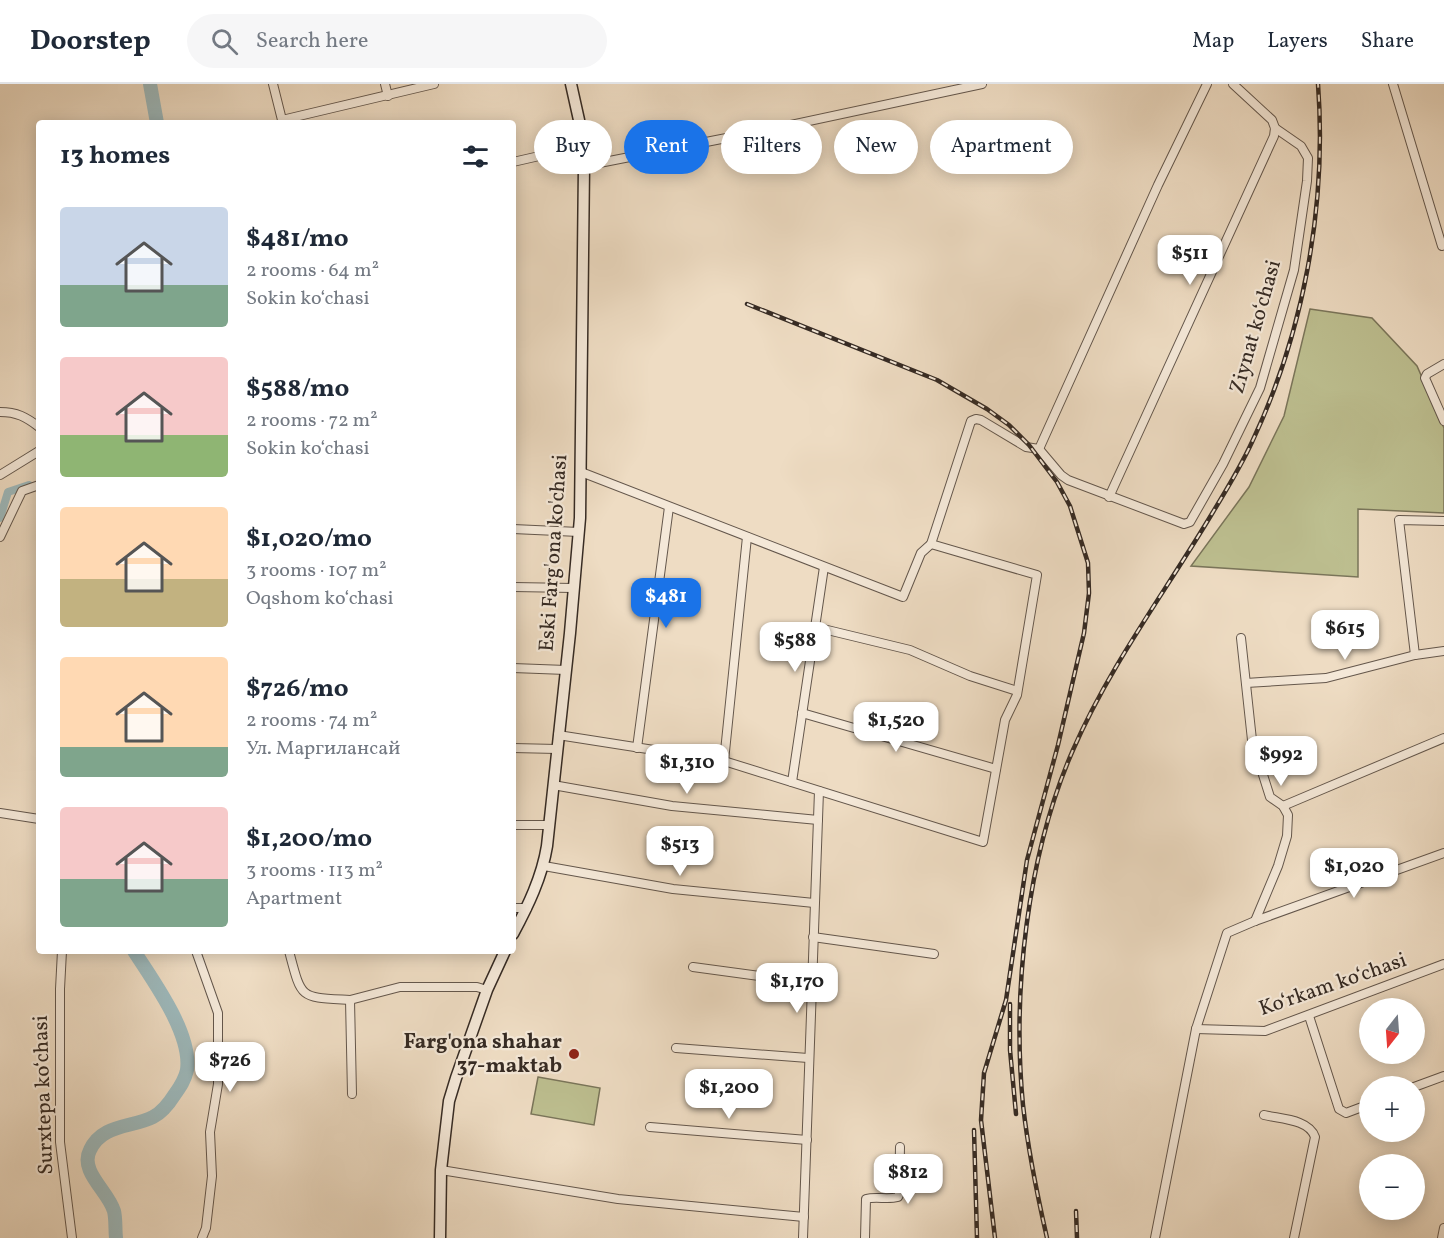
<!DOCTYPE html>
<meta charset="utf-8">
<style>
body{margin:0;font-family:Vollkorn,serif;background:#f6f6f7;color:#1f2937;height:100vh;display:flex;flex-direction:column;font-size:22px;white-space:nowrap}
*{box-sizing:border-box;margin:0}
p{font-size:20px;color:#747a83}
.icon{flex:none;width:33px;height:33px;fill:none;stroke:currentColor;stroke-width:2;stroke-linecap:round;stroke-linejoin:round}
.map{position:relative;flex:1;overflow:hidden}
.side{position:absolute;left:36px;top:36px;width:480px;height:834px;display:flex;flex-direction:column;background:#fff;border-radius:6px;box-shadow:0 3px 15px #0003}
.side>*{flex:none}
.banner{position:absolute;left:534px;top:36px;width:570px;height:54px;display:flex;gap:12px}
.needle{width:39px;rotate:197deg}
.tools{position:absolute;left:1359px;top:914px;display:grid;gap:12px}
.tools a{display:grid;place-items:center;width:66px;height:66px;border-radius:50%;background:#fff;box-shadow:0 3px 15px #0003;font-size:30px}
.price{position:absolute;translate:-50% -51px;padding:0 14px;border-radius:12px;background:#fff;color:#222;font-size:20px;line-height:39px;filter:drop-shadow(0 2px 3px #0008)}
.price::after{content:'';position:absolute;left:50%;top:36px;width:18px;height:14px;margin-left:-9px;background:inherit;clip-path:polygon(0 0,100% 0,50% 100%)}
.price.selected{background:#1a73e8;color:#fff}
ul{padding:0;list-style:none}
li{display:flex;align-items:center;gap:18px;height:150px;padding:0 24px}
li span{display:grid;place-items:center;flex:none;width:168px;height:120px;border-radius:6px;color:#555}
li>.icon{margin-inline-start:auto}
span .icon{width:72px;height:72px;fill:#fffc;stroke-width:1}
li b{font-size:26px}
h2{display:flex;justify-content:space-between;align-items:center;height:72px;padding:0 24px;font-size:26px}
.chip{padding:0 21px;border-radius:27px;background:#fff;box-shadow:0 3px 15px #0003;font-size:21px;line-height:54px}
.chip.selected{background:#1a73e8;color:#fff}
header{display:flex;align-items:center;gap:36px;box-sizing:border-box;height:84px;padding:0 30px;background:#fff;border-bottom:2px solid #e0e1e3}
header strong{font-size:28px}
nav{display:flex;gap:33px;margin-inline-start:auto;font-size:21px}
.search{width:420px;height:54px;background:#f6f6f7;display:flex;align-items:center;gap:15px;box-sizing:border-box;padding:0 21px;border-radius:33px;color:#747a83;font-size:22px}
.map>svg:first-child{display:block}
</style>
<header>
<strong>Doorstep</strong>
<div class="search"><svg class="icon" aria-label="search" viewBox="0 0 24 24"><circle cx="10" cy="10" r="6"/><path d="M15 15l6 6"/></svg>Search here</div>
<nav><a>Map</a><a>Layers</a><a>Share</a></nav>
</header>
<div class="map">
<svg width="1444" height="1154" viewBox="0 0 1444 1154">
<rect width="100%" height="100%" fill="#eedcc3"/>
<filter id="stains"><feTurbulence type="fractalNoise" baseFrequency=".00333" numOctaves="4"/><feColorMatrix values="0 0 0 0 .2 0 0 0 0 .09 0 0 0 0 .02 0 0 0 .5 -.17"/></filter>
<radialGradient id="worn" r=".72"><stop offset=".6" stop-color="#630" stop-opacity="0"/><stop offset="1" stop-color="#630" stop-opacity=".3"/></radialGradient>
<!-- green -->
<g fill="#bdbf90" stroke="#7a755a" stroke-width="1.5">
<path d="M 1310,225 L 1372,234 L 1417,282 L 1444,344 L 1444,429 L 1358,425 L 1358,493 L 1191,482 L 1249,403 L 1284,332 Z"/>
<path d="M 538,993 L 600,1004 L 594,1041 L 531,1030 Z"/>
</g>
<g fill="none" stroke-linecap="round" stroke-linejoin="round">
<!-- canal -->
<path stroke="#9db9bc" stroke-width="8" d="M 0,434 L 8,408 L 29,401"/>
<!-- river -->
<g stroke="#9db9bc" stroke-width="14">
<path d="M 150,0 L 157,39"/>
<path d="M 116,1154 C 115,1145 116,1135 114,1127 C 108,1107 79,1087 90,1066 C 102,1040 131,1044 153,1033 C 161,1029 170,1018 175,1010 C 180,1003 185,996 187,986 C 192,949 153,897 134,867"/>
</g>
<defs>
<g id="street">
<path d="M 273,0 L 282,36 L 434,0"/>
<path d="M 385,0 L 388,12"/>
<path d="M 1393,0 L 1442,162 L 1444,161"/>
<path d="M 513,78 L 583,62"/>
<path d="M 584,82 L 762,47 L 982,0"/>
<path d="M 1444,280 L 1427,290 L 1425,294 L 1444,337"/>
<path d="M 0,328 C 17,328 26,333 39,343"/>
<path d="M 1039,365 L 1061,391 L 1068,396 L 1184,440 L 1190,438 L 1223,380 L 1260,304 L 1294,186 L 1307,97 L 1308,74 L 1301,62 L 1275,44"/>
<path d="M 1039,365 L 1158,101 L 1207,0"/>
<path d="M 0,391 L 39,367"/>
<path d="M 1109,413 L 1274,52 L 1275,44 L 1272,36 L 1233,0"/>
<path d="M 513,445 L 579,448"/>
<path d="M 0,453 L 22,407 L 39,401"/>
<path d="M 931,460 L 971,337 L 976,335 L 981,336 L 1026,363 L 1039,365"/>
<path d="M 513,503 L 573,504"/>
<path d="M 815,543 L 910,566 L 970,592 L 1017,607"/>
<path d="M 1241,554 L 1252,656 L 1270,713 L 1283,722 L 1288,731 L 1287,752 L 1278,782 L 1255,837"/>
<path d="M 1415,571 L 1399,436 L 1444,437"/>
<path d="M 513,584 L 566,586"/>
<path d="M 1246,599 L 1326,594 L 1415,571 L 1444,567"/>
<path d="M 802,629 L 996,685"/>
<path d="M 558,651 L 724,677 L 983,758 L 1005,636 L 1017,611 L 1037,491 L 931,460 L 921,469 L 903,513 L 581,388"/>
<path d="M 513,664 L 557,665"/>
<path d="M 637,664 L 669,423"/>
<path d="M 724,677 L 747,453"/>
<path d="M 792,698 L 824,483"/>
<path d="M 553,701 L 672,722 L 818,736"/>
<path d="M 1283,722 L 1444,654"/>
<path d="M 0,729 L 39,735"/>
<path d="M 513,741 L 550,741"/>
<path d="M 544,782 L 673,805 L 814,819"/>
<path d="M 513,824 L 527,824"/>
<path d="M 813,853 L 934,870"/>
<path d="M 62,867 L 60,905 L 60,1058 L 72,1154"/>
<path d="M 196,867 L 218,929 L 218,1000 L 210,1048 L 212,1092 L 206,1144 L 202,1154"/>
<path d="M 289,867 C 302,916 299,913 350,916"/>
<path d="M 693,883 L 811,899"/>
<path d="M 1309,932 L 1339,1025 L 1346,1029 L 1370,1020"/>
<path d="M 1196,945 L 1265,947 L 1444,880"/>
<path d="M 676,964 L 808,974"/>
<path d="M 1414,1003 L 1444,992"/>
<path d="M 352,1010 L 350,916 L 400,903 L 477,903 L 487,906"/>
<path d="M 1264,1031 C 1280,1035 1309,1035 1315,1053 L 1294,1154"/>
<path d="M 650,1043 L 807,1056"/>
<path d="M 441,1086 L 618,1115 L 804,1133"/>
<path d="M 803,1154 L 819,707"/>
<path d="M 865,1154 L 866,1115 C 876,1112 887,1116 898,1113 L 899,1111 L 900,1063"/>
<path d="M 1155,1154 L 1196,945 L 1227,849 L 1255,837 L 1444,769"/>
<path d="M 1442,1154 L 1444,1144"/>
</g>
<g id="secondary">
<path d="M 513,850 C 528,822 542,793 547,762 L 570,549 L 580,434 L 584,82 L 579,36 L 571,0"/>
<path d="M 440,1154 L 441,1086 L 449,1017 L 456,994 L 487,906 L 505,867"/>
</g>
</defs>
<!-- street casing -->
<use href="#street" stroke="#64574c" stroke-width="10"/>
<!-- secondary casing -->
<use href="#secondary" stroke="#362b24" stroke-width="13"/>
<!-- street -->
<use href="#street" stroke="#f4e8d8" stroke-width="8"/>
<!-- secondary -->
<use href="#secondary" stroke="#f4e8d8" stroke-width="10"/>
<defs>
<g id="rail">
<path d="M 747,220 L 937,296 L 987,325 L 1009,341 L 1029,361 L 1057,398 L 1070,422 L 1088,479 L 1089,509 L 1084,549 L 1058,661 L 1027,776 L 1006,916 L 984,989 L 981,1036 L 995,1154"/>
<path d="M 1010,920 L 1010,966 L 1016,1030"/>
<path d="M 974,1046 L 977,1154"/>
<path d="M 1076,1127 L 1077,1154"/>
<path d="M 1047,1154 C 1037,1110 1028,1066 1023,1021 C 1012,908 1027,771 1073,666 C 1110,581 1166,507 1213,428 C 1227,405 1241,382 1252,358 C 1304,248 1327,121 1318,0"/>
</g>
</defs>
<!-- rail casing -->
<use href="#rail" stroke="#362b24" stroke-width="4.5"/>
<!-- rail -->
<use href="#rail" stroke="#f4e8d8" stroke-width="2" stroke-dasharray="7" stroke-linecap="butt"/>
</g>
<!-- markers -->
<circle fill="#8f2418" stroke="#f4e8d8" stroke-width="2" cx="574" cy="970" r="6"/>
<g text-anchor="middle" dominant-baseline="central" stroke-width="4.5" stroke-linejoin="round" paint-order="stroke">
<!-- street labels -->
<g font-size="21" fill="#362b24" stroke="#f4e8d8">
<text transform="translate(1256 243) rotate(-74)">Ziynat koʻchasi</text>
<text transform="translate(554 469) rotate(-86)">Eski Farg'ona ko'chasi</text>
<text transform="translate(1333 901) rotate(-19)">Koʻrkam koʻchasi</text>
<text transform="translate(44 1011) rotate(-92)">Surxtepa koʻchasi</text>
</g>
<!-- poi labels -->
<g font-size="21" font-weight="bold" fill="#362b24" stroke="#f4e8d8" text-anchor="end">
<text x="562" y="958">Farg'ona shahar<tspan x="562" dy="24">37-maktab</tspan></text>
</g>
</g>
<rect width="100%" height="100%" filter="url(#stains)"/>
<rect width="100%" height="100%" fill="url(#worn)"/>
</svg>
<div class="tools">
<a><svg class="needle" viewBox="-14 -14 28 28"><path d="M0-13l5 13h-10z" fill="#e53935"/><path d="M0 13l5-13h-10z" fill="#747a83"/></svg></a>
<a>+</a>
<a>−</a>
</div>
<b class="price" style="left:1190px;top:202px">$511</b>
<b class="price selected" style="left:666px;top:545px">$481</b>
<b class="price" style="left:1345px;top:577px">$615</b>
<b class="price" style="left:795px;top:589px">$588</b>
<b class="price" style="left:896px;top:669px">$1,520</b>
<b class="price" style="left:1281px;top:703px">$992</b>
<b class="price" style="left:687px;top:711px">$1,310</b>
<b class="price" style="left:680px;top:793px">$513</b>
<b class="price" style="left:1354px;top:815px">$1,020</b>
<b class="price" style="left:797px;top:930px">$1,170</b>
<b class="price" style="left:230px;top:1009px">$726</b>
<b class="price" style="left:729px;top:1036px">$1,200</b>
<b class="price" style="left:908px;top:1121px">$812</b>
<div class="banner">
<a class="chip">Buy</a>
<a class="chip selected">Rent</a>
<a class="chip">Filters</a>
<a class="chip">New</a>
<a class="chip">Apartment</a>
</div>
<section class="side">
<h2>13 homes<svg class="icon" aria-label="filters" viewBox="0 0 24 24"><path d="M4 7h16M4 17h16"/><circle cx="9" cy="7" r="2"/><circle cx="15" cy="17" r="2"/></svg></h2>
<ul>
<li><span style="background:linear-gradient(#c9d6e8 65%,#7fa58c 0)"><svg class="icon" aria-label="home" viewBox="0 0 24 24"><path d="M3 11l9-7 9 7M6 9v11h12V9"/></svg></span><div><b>$481/mo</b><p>2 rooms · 64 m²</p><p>Sokin koʻchasi</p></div></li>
<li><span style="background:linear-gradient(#f6c9c9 65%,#8fb573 0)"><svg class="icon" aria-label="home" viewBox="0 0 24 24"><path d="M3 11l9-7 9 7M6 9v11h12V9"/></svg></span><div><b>$588/mo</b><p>2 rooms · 72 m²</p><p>Sokin koʻchasi</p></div></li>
<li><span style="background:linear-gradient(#ffd9b3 60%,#c2b280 0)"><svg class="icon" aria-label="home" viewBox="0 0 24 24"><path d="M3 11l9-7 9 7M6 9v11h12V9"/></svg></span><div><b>$1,020/mo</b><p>3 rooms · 107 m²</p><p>Oqshom koʻchasi</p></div></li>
<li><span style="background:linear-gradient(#ffd9b3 75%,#7fa58c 0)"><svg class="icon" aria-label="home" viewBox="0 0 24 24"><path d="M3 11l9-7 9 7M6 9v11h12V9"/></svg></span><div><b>$726/mo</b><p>2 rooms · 74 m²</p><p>Ул. Маргилансай</p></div></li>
<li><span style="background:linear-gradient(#f6c9c9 60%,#7fa58c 0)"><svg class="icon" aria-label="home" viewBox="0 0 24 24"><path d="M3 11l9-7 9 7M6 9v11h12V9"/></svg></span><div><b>$1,200/mo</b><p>3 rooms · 113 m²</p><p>Apartment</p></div></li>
</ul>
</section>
</div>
